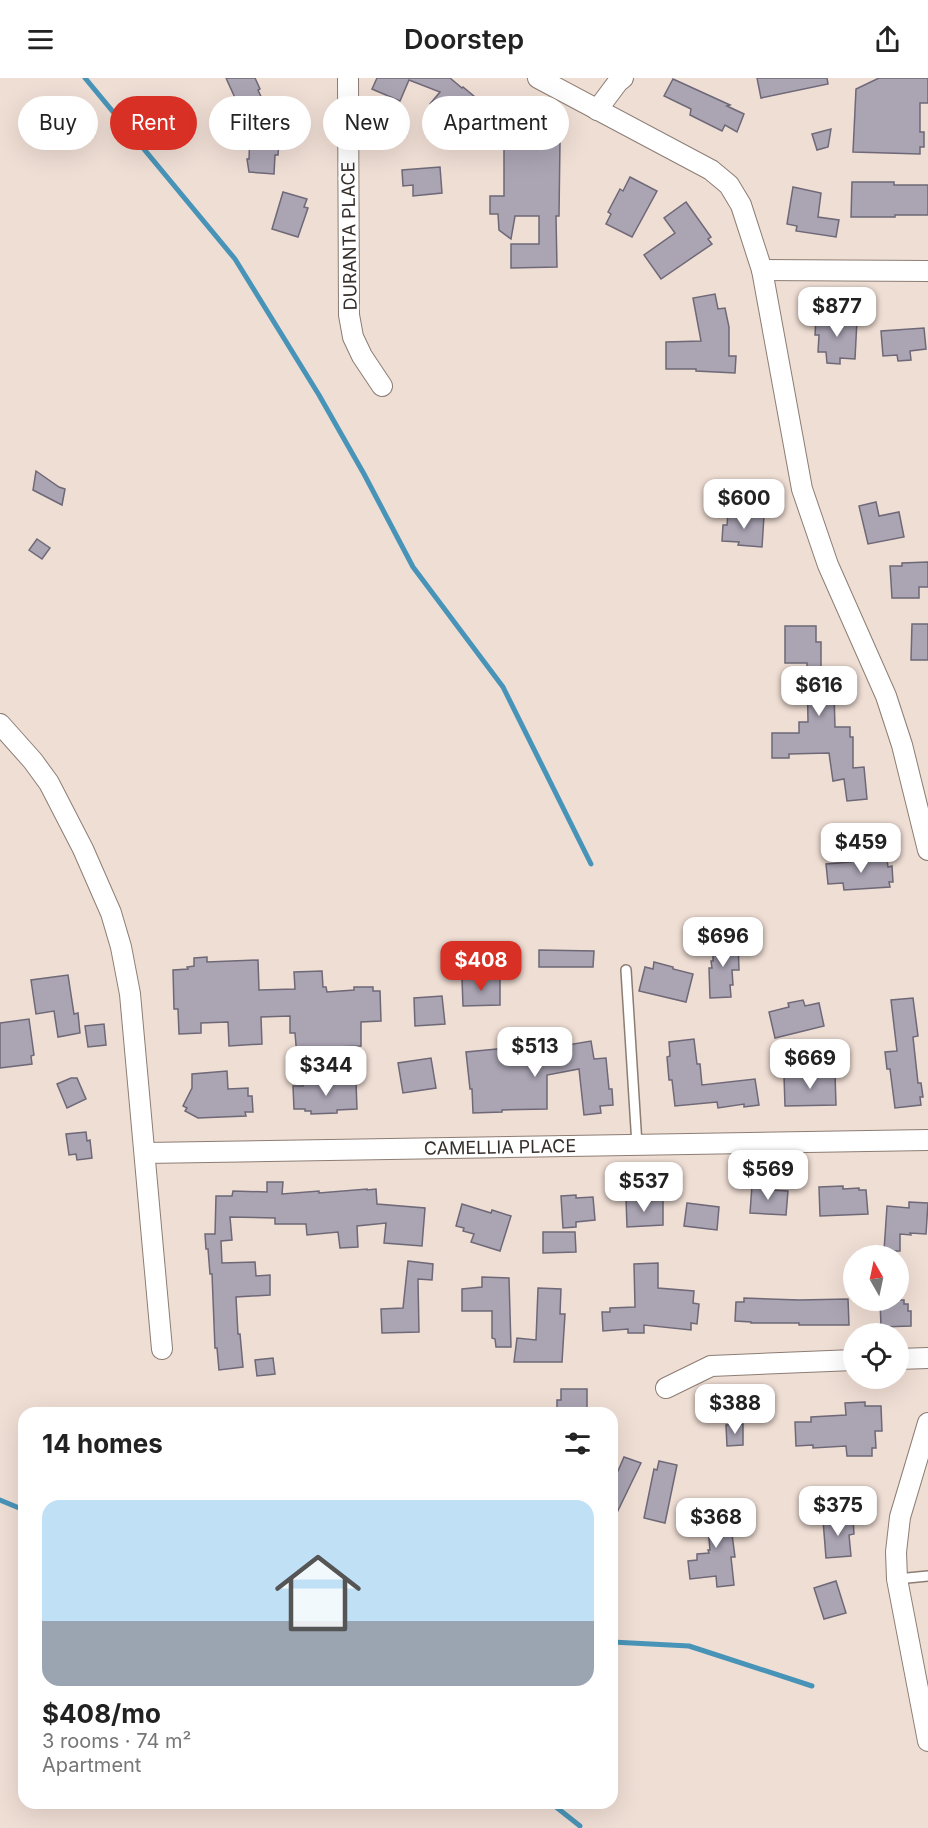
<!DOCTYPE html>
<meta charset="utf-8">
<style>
body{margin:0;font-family:Inter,sans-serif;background:#f6f6f6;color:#222;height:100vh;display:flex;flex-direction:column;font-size:22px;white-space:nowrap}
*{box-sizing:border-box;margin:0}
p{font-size:20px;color:#767676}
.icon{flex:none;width:33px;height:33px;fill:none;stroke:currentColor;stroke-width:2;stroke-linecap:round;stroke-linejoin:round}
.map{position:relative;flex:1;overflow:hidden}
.details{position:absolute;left:18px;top:1329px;width:600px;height:402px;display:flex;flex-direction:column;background:#fff;border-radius:18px;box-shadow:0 6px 24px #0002}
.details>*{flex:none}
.hud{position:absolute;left:18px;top:18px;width:600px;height:54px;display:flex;gap:12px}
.needle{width:39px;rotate:351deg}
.fabs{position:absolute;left:843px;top:1167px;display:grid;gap:12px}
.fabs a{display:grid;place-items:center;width:66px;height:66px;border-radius:50%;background:#fff;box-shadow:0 6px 24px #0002;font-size:30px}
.price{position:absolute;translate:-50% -51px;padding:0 14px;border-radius:12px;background:#fff;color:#222;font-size:20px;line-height:39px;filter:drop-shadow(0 2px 3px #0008)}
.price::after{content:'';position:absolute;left:50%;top:36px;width:18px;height:14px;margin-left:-9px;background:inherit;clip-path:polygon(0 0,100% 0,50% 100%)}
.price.active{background:#d93025;color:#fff}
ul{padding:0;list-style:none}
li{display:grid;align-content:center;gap:12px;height:318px;padding:0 24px}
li+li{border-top:2px solid #e0e0e0}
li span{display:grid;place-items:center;height:186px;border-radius:18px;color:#555}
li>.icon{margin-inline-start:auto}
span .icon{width:108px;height:108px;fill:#fffc;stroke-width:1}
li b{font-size:26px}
h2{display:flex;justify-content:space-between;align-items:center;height:72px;padding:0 24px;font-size:26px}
.chip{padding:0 21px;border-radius:27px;background:#fff;box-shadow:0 6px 24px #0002;font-size:21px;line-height:54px}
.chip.active{background:#d93025;color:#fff}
header{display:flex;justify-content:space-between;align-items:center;height:78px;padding:0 24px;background:#fff;font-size:27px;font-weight:600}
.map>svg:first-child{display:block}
</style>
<header><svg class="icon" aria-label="menu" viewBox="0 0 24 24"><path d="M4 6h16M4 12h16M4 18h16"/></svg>Doorstep<svg class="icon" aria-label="share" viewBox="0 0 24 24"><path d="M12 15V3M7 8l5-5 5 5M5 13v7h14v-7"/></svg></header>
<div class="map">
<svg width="928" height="1750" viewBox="0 0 928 1750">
<rect width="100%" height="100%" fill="#efded4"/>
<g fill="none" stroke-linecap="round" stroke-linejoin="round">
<!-- stream -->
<g stroke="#4894b8" stroke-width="5">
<path d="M 85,0 L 235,181 L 319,317 L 364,396 L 413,489 L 503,609 L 591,786"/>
<path d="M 0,1422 L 24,1432"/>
<path d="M 612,1564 L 689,1568 L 812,1608"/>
<path d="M 551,1725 L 580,1748"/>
</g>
</g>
<!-- building -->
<g fill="#aaa4b3" stroke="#6e6877" stroke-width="1.5">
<path d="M 226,0 L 255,0 L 260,11 L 258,12 L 263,23 L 241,33 Z"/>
<path d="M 377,0 L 450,0 L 462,10 L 463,9 L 475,19 L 474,21 L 492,36 L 471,59 L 430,26 L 440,14 L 409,2 L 400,23 L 372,11 Z"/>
<path d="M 757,0 L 827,0 L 828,6 L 761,20 Z"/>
<path d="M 879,0 L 928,0 L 928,25 L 920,25 L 920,54 L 924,54 L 924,69 L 920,69 L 920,76 L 853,74 L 856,11 Z"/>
<path d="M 673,1 L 730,27 L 727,28 L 744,36 L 737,54 L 725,47 L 722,53 L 690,37 L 691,31 L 664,18 Z"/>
<path d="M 831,51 L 828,69 L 817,72 L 812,56 Z"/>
<path d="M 250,55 L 267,55 L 267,62 L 279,63 L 278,77 L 275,77 L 274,96 L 249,94 L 247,81 L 249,81 Z"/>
<path d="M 542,63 L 560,63 L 559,138 L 556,138 L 557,189 L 511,190 L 511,166 L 539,166 L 539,138 L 515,138 L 511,161 L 499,152 L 498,136 L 490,136 L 490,118 L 504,118 L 504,67 L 542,67 Z"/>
<path d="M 440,89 L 442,115 L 413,118 L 413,107 L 403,108 L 402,92 Z"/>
<path d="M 630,99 L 657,113 L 632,159 L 606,146 L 611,136 L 608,134 L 620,111 L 623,113 Z"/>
<path d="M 852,104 L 894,104 L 894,107 L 928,107 L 928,137 L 895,137 L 895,139 L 851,139 Z"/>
<path d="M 793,109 L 821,115 L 818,139 L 839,142 L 836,159 L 796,153 L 797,148 L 787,146 Z"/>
<path d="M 283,114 L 307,121 L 304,129 L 308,130 L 298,159 L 272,151 Z"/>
<path d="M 686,124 L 711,159 L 708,161 L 712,166 L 661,201 L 644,177 L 675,155 L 664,140 Z"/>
<path d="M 715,216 L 718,231 L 725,230 L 729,249 L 729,278 L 736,278 L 735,295 L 696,293 L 696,291 L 666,291 L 666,264 L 701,263 L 693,220 Z"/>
<path d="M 816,239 L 857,242 L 855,281 L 840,280 L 840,286 L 827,285 L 826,274 L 818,274 L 819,257 L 815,257 Z"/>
<path d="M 924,250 L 926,271 L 910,273 L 911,282 L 898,283 L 897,277 L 883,278 L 881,253 Z"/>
<path d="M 36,393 L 59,409 L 65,411 L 62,427 L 33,412 Z"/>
<path d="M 876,424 L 879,438 L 899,434 L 904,459 L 868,466 L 859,428 Z"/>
<path d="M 728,435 L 764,438 L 762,469 L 738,467 L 739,464 L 722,463 L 723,447 L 727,447 Z"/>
<path d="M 37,461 L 50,470 L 42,481 L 29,472 Z"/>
<path d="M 928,484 L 928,509 L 919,509 L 919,520 L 892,520 L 890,488 L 902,488 L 902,485 Z"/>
<path d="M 912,546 L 928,546 L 928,582 L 911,582 Z"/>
<path d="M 785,548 L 816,548 L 816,564 L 821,564 L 821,598 L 831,598 L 831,615 L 834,615 L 835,649 L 850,649 L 850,659 L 853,659 L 853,690 L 864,689 L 867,721 L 847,723 L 844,701 L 833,703 L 829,675 L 789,676 L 789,680 L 772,680 L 772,655 L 799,655 L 799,644 L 808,644 L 807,585 L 785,585 Z"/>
<path d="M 872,779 L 872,782 L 887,781 L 888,789 L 892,788 L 893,804 L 889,804 L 890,809 L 844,812 L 843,805 L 828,806 L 826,786 L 851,784 L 851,781 Z"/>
<path d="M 738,862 L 739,892 L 732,892 L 733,907 L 730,907 L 731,919 L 710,920 L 709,890 L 712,890 L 711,883 L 713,883 L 713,863 Z"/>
<path d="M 539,872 L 594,873 L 593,889 L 539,889 Z"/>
<path d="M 207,879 L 207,884 L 258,882 L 259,912 L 295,911 L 294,894 L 322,893 L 323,909 L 326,909 L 327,914 L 354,912 L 354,909 L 373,909 L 373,913 L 380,913 L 381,943 L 361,944 L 361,968 L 335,969 L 335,978 L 297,979 L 295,955 L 290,955 L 290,938 L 261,939 L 262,966 L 229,968 L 228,944 L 201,945 L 201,955 L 179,956 L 178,931 L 174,931 L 173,892 L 188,891 L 187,889 L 194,888 L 194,880 Z"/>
<path d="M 654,884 L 673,889 L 673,891 L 693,896 L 686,924 L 639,913 L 645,889 L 653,891 Z"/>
<path d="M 68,897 L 74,936 L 78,935 L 80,955 L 58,959 L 54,933 L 36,936 L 31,902 Z"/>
<path d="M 500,900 L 500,927 L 463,928 L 462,901 Z"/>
<path d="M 442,918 L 445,946 L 415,948 L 414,920 Z"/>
<path d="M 913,920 L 918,958 L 913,959 L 918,1005 L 921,1005 L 923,1019 L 920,1019 L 921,1027 L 895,1030 L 890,991 L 887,991 L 885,974 L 897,973 L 891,922 Z"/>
<path d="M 803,922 L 805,928 L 819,925 L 824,948 L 775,960 L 769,934 L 789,929 L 788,925 Z"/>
<path d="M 29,941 L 34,977 L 31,978 L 32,986 L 0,990 L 0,945 Z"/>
<path d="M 104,946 L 106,967 L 88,969 L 85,948 Z"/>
<path d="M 694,961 L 697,986 L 700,986 L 702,1007 L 755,1001 L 759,1027 L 744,1029 L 744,1026 L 718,1030 L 717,1024 L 675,1028 L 672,1002 L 669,1002 L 667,979 L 670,978 L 669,964 Z"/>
<path d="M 591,963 L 594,981 L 606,980 L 609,1011 L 612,1011 L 613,1027 L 600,1028 L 601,1035 L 584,1037 L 579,991 L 547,997 L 547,1031 L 502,1032 L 502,1034 L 473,1035 L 472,1011 L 470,1011 L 466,974 L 507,970 L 508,977 Z"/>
<path d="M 431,980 L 436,1010 L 403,1015 L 398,985 Z"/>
<path d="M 227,993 L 228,1011 L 248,1010 L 248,1018 L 252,1018 L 253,1034 L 245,1034 L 246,1038 L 198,1040 L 185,1033 L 187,1030 L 183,1028 L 192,1010 L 192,996 Z"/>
<path d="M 835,996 L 836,1027 L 785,1028 L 784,998 Z"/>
<path d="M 71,1000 L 77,1000 L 86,1021 L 67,1030 L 57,1006 Z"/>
<path d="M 356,1004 L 357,1031 L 337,1032 L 337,1035 L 311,1036 L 311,1033 L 305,1033 L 305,1031 L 294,1031 L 293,1008 L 303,1008 L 303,1006 Z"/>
<path d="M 86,1054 L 87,1063 L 90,1062 L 92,1080 L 77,1082 L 76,1076 L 69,1077 L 66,1056 Z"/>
<path d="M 267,1104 L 283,1104 L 282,1116 L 319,1113 L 319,1115 L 367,1111 L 367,1112 L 376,1111 L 377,1126 L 425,1130 L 422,1168 L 384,1165 L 386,1145 L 357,1148 L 358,1169 L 340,1170 L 338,1154 L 307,1157 L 306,1146 L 275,1146 L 275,1140 L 230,1139 L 232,1162 L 221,1163 L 222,1185 L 255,1184 L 256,1198 L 270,1197 L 270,1217 L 236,1219 L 238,1256 L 240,1256 L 243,1289 L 219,1292 L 217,1270 L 215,1270 L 212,1196 L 210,1196 L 208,1171 L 206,1171 L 205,1156 L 215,1156 L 216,1118 L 232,1118 L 233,1113 L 267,1114 Z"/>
<path d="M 752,1107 L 770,1109 L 770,1112 L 788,1113 L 786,1137 L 750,1135 Z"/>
<path d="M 843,1108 L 843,1111 L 859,1110 L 859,1112 L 866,1112 L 868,1136 L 820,1138 L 819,1109 Z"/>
<path d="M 576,1117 L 576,1120 L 593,1119 L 595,1142 L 576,1144 L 576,1149 L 563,1150 L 561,1118 Z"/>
<path d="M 626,1121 L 644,1121 L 644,1123 L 663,1122 L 663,1147 L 627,1149 Z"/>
<path d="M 909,1124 L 928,1125 L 926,1156 L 910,1155 L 911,1157 L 900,1156 L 900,1173 L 884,1173 L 887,1128 L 909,1130 Z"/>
<path d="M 687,1125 L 719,1129 L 717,1152 L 684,1148 Z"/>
<path d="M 462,1126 L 491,1135 L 492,1132 L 511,1138 L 500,1173 L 471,1164 L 474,1156 L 463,1153 L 464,1150 L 456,1148 Z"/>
<path d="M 543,1154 L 575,1154 L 576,1174 L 543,1175 Z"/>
<path d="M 408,1183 L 433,1186 L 432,1202 L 418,1201 L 419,1254 L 382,1255 L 381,1231 L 403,1230 Z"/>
<path d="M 658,1185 L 658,1210 L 694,1213 L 693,1225 L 699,1226 L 697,1246 L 691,1245 L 691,1252 L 644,1247 L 644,1255 L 628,1255 L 628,1251 L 603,1253 L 602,1234 L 610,1234 L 610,1230 L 635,1229 L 634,1186 Z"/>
<path d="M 482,1199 L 509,1200 L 511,1269 L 496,1269 L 495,1261 L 492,1260 L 492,1233 L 462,1233 L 462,1211 L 482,1209 Z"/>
<path d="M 538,1210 L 561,1211 L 560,1236 L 565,1236 L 562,1284 L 514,1284 L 517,1260 L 536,1262 Z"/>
<path d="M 744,1220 L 799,1222 L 848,1221 L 849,1247 L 799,1247 L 799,1245 L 751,1245 L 751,1244 L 735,1243 L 736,1224 L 744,1224 Z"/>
<path d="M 880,1222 L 904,1222 L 904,1226 L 908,1226 L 908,1233 L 911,1233 L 911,1248 L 881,1249 Z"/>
<path d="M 273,1280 L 275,1296 L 257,1298 L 255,1282 Z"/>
<path d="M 561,1311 L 587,1311 L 587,1335 L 557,1335 L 557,1322 L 561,1322 Z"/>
<path d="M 865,1324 L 865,1328 L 881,1328 L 882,1353 L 875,1353 L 876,1370 L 872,1370 L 872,1378 L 847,1378 L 846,1368 L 813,1370 L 813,1367 L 796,1368 L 795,1344 L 811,1344 L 811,1339 L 846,1337 L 845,1325 Z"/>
<path d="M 743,1346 L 743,1367 L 727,1368 L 726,1347 Z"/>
<path d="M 624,1379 L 641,1385 L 612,1445 L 612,1407 Z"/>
<path d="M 659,1383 L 677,1387 L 665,1445 L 644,1440 L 654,1391 L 657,1392 Z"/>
<path d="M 726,1426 L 728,1442 L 730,1441 L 735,1479 L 731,1479 L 734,1507 L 717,1509 L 716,1498 L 690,1501 L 688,1483 L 697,1482 L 697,1476 L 709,1475 L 708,1472 L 710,1472 L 706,1428 Z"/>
<path d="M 846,1440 L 846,1442 L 853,1441 L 854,1456 L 849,1457 L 851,1478 L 826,1480 L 823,1442 Z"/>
<path d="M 836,1503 L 846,1535 L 824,1541 L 814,1510 Z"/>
</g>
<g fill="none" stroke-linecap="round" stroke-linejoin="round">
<defs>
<g id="lane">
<path d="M 626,892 L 637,1067"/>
<path d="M 897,1501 L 928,1498"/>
</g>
<g id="street">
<path d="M 348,0 L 349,237 L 353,259 L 362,278 L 382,308"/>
<path d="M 538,0 L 711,92 L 729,107 L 741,127 L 762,192 L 802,411 L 828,487 L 886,618 L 902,667 L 928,772"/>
<path d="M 597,32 L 618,4 L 623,0"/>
<path d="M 762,192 L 928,193"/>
<path d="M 0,646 L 33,683 L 49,705 L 83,771 L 111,835 L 121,869 L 130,916 L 162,1271"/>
<path d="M 145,1075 L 928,1062"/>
<path d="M 898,1281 L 928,1280"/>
<path d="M 666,1310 L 711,1288 L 854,1282"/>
<path d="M 928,1345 L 900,1439 L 896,1474 L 897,1501 L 928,1663"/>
</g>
</defs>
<!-- lane casing -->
<use href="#lane" stroke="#8c7d74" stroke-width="12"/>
<!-- street casing -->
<use href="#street" stroke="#8c7d74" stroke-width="22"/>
<!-- lane -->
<use href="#lane" stroke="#fff" stroke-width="9"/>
<!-- street -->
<use href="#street" stroke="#fff" stroke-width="20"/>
</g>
<g text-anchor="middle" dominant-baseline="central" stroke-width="5" stroke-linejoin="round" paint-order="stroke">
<!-- street labels -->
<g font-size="18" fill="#362f2c" stroke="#fff">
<text transform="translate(349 158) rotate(-91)">DURANTA PLACE</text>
<text transform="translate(500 1069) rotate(-1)">CAMELLIA PLACE</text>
</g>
</g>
</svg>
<div class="fabs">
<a><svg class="needle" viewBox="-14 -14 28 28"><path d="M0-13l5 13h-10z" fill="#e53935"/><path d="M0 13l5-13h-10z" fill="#767676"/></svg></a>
<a><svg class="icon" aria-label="locate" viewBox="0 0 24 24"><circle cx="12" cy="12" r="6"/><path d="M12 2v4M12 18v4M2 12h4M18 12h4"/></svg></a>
</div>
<b class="price" style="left:837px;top:260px">$877</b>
<b class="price" style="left:744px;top:452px">$600</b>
<b class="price" style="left:819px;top:639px">$616</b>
<b class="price" style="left:861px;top:796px">$459</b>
<b class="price" style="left:723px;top:890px">$696</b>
<b class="price active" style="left:481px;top:914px">$408</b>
<b class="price" style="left:535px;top:1000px">$513</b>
<b class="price" style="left:810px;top:1012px">$669</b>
<b class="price" style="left:326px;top:1019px">$344</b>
<b class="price" style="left:768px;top:1123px">$569</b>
<b class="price" style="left:644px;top:1135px">$537</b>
<b class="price" style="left:735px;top:1357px">$388</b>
<b class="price" style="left:838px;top:1459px">$375</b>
<b class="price" style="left:716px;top:1471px">$368</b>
<div class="hud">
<a class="chip">Buy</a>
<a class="chip active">Rent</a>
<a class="chip">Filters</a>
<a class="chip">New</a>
<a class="chip">Apartment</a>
</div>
<section class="details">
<h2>14 homes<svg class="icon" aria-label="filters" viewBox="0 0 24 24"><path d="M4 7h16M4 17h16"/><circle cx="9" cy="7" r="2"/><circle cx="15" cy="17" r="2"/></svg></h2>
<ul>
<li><span style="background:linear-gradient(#bfe0f5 65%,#9aa5b1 0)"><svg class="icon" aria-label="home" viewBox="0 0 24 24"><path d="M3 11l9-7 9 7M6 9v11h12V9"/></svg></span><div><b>$408/mo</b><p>3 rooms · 74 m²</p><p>Apartment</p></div></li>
</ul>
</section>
</div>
